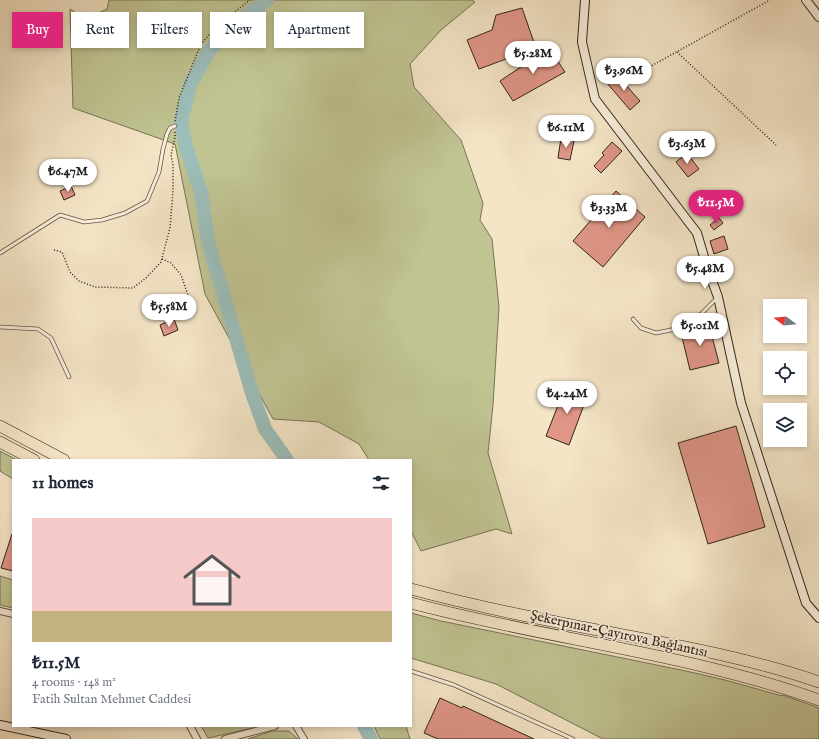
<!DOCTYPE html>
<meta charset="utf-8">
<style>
body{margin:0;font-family:"IM FELL English",serif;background:#f6f6f7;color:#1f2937;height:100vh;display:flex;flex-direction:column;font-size:15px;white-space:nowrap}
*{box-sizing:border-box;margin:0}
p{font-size:13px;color:#747a83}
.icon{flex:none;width:22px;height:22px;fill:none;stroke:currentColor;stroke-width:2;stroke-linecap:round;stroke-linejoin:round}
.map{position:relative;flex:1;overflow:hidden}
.details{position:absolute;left:12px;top:459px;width:400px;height:268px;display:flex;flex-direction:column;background:#fff;border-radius:0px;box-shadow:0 2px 6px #0003}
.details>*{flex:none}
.hud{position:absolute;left:12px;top:12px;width:400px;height:36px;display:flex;gap:8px}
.needle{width:26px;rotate:286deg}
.tools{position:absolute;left:763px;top:299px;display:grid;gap:8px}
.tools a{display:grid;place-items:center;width:44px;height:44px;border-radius:0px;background:#fff;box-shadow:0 2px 6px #0003;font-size:20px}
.price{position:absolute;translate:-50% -34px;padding:0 9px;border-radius:14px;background:#fff;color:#222;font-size:13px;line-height:26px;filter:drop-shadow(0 1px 2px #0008)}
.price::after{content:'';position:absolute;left:50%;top:24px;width:12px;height:9px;margin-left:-6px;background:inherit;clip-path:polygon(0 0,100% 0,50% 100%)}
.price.current{background:#db2777;color:#fff}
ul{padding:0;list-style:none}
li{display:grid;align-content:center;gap:8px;height:212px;padding:0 20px}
li span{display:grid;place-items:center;height:124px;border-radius:0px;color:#555}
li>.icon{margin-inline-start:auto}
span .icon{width:72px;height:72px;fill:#fffc;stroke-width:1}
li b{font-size:17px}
h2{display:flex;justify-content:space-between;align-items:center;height:48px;padding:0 20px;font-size:17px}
.pill{padding:0 14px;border-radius:0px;background:#fff;box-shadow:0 2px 6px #0003;font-size:14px;line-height:36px}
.pill.current{background:#db2777;color:#fff}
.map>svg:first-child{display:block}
</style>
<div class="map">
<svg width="819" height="739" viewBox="0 0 819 739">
<rect width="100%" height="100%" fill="#f4e5c7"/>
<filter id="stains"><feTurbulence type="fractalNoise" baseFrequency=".005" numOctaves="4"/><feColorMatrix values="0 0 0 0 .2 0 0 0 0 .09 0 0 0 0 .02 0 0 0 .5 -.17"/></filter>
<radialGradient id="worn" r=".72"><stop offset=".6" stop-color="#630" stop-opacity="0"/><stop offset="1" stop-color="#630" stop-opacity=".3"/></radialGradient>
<!-- green -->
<g fill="#c0c392" stroke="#787456">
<path d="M 109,0 L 472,0 L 475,2 L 441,30 L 410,64 L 414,87 L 461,140 L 483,203 L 480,220 L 492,239 L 499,307 L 493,405 L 488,453 L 512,534 L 496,529 L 421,551 L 411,531 L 411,460 L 369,460 L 359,444 L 319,422 L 273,419 L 205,294 L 175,144 L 73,108 L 70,9 L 85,19 L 107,9 Z"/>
<path d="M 0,451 L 17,460 L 13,460 L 13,479 L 0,471 Z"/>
<path d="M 0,576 L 13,580 L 13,608 L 0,605 Z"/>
<path d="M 411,613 L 441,621 L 686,671 L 725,680 L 782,696 L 783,695 L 819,708 L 819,739 L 603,739 L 496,684 L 411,658 Z"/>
<path d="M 201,726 L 262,726 L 208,738 Z"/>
<path d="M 374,726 L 406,726 L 410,739 L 380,739 Z"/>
<path d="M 272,731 L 289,731 L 298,739 L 248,739 Z"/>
</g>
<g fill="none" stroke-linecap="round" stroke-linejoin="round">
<!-- river -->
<g stroke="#9cbeba" stroke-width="14">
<path d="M 267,0 L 230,28 L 209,51 L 190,85 L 181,121 L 186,147 L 201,192 L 208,242 L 252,393 L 265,429 L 287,460"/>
<path d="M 364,726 L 371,739"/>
</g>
</g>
<!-- building -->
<g fill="#e09687" stroke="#30251a">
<path d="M 522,8 L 536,48 L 479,69 L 467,40 L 492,30 L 496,15 Z"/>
<path d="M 549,48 L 565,72 L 513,101 L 500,81 Z"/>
<path d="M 617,75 L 640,101 L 630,110 L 607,83 Z"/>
<path d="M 561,138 L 574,141 L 570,160 L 558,158 Z"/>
<path d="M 612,142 L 622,151 L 601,173 L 594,166 L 604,155 L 602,153 Z"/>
<path d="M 687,153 L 699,169 L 688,177 L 676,162 Z"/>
<path d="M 71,186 L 75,195 L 64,200 L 60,191 Z"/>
<path d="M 616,191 L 645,217 L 603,267 L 573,241 Z"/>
<path d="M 719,218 L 723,223 L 714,230 L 710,225 Z"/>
<path d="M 724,236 L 728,249 L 714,254 L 710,241 Z"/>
<path d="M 174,319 L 178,330 L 164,336 L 160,325 Z"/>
<path d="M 702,322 L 709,325 L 719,363 L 690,370 L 682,337 Z"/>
<path d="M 566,385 L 588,394 L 569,445 L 546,436 Z"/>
<path d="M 736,426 L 765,527 L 708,544 L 678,443 Z"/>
<path d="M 12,534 L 13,534 L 13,571 L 1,568 Z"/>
<path d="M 440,698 L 462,708 L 463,706 L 534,739 L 438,739 L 424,733 Z"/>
</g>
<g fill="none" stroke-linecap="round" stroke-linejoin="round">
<defs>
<g id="lane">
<path d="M 0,253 L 60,215 L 84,222 L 102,220 L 125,213 L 147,201 L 159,172 L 163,149 L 167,134 L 170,128 L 175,126"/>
<path d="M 633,319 L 641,328 L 656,333 L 676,329 L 701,314 L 717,298"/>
<path d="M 0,327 L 38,329 L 51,338 L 69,377"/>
<path d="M 411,671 L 454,685 L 573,739"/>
</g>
<g id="street">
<path d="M 0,611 L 13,614"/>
<path d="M 190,726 L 197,739"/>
<path d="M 296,726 L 304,739"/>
<path d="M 225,739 L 275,726"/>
</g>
<g id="secondary">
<path d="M 585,0 L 582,42 L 595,99 L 697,233 L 707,267 L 718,297 L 741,403 L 806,603 L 819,618"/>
<path d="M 806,0 L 819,17"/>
<path d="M 0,725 L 66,739"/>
</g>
<g id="highway">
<path d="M 0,426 L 64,460"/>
<path d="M 0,442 L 34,460"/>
<path d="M 411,589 C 478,607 545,620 613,633 C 682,646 752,659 819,682"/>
<path d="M 411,603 C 546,639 687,653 819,700"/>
</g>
</defs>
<!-- lane casing -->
<use href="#lane" stroke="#615545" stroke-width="4.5"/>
<!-- street casing -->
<use href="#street" stroke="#615545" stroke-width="8"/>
<!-- secondary casing -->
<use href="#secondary" stroke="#30251a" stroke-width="10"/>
<!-- highway casing -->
<use href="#highway" stroke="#30251a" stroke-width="12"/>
<!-- path -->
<g stroke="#30251a" stroke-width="1.5" stroke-dasharray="1 2" stroke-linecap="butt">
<path d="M 677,52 L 776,145"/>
<path d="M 644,70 L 770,0"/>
<path d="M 175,121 L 179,98 L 201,44 L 217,26 L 250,0"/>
<path d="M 54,250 L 62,252 L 70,272 L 79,281 L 95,287 L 133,288 L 146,278 L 161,262 L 170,228 L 173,190 L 173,164 L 171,155 L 175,137 L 175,131"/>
<path d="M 162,259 L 171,263 L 181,275 L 189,298 L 189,311 L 184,319"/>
</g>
<!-- lane -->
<use href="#lane" stroke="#f8eedb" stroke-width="3"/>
<!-- street -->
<use href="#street" stroke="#f8eedb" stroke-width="6"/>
<!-- secondary -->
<use href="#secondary" stroke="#f8eedb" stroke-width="8"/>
<!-- highway -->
<use href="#highway" stroke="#f4e5c7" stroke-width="11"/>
</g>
<g text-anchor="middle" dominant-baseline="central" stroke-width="3.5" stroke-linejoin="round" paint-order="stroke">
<!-- street labels -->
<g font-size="14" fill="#30251a" stroke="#f8eedb">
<text transform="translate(619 634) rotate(12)">Şekerpınar-Çayırova Bağlantısı</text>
</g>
</g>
<rect width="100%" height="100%" filter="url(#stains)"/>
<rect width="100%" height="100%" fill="url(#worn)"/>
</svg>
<div class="tools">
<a><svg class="needle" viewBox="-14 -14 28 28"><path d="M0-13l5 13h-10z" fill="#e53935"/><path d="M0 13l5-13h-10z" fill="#747a83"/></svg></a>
<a><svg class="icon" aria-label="locate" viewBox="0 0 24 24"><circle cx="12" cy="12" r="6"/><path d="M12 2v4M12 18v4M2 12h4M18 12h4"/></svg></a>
<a><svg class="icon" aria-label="layers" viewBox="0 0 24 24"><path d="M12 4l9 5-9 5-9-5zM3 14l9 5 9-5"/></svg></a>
</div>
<b class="price" style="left:533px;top:75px">₺5.28M</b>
<b class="price" style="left:624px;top:92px">₺3.96M</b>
<b class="price" style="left:566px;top:149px">₺6.11M</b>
<b class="price" style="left:687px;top:165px">₺3.63M</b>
<b class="price" style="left:68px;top:193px">₺6.47M</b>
<b class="price current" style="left:716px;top:224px">₺11.5M</b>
<b class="price" style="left:609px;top:229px">₺3.33M</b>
<b class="price" style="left:705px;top:290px">₺5.48M</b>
<b class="price" style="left:169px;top:328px">₺5.58M</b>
<b class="price" style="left:700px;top:347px">₺5.01M</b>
<b class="price" style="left:567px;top:415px">₺4.24M</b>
<div class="hud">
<a class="pill current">Buy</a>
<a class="pill">Rent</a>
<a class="pill">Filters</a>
<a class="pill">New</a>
<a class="pill">Apartment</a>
</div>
<section class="details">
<h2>11 homes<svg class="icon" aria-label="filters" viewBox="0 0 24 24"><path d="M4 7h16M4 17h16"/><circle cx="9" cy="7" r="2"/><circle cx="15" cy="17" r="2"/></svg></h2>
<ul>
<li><span style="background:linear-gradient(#f6c9c9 75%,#c2b280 0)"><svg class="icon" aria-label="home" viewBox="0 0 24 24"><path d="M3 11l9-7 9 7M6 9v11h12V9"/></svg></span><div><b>₺11.5M</b><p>4 rooms · 148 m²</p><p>Fatih Sultan Mehmet Caddesi</p></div></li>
</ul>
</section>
</div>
